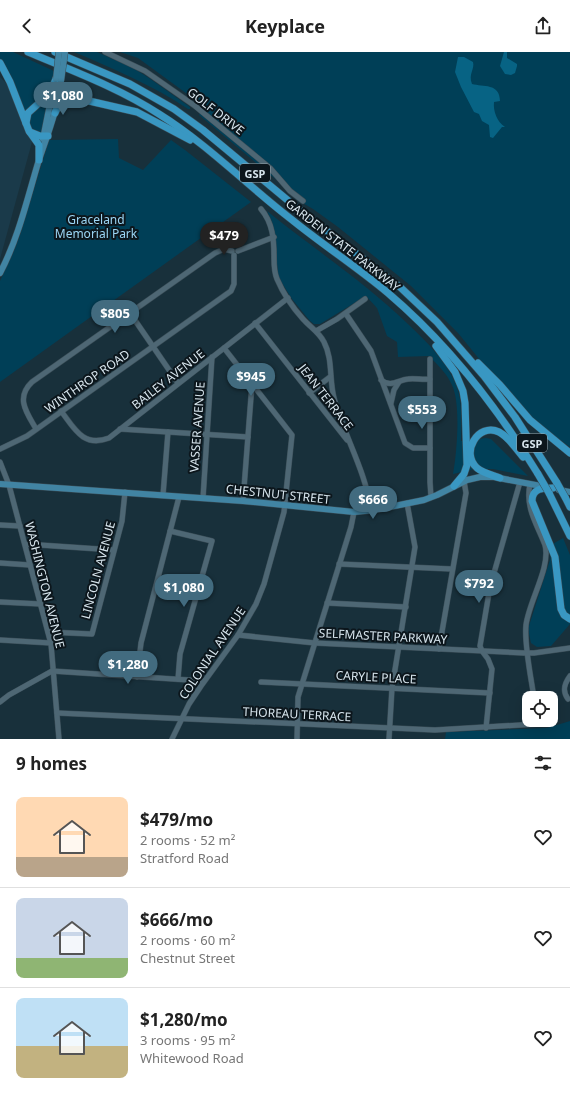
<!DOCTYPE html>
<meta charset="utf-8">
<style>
body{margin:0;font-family:"Noto Sans",sans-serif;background:#f6f6f6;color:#222;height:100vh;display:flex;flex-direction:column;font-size:15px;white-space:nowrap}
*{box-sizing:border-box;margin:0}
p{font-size:13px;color:#767676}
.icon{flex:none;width:22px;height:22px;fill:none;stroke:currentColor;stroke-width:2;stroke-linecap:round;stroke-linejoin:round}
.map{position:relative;height:687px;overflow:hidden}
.sheet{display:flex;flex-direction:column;background:#fff;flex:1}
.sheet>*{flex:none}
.fabs{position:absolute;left:522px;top:639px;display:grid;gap:8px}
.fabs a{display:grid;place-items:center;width:36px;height:36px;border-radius:8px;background:#fff;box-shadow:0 4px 16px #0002;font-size:20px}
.price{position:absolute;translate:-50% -34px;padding:0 9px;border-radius:14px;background:#426b7f;color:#fff;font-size:13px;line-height:26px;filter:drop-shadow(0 1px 2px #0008)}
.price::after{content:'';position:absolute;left:50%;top:24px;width:12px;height:9px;margin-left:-6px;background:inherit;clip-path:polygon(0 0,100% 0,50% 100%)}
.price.active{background:#222;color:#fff}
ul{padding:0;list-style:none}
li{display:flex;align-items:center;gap:12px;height:100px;padding:0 16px}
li+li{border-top:1px solid #e0e0e0}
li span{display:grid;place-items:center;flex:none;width:112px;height:80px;border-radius:8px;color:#555}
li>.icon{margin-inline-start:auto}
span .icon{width:48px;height:48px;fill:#fffc;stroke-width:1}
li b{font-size:17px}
h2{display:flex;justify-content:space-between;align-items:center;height:48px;padding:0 16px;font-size:17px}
header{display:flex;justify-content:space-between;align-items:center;height:52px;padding:0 16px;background:#fff;font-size:18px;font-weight:700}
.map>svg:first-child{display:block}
</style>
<header><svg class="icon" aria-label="back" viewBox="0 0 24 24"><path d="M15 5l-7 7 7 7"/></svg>Keyplace<svg class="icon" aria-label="share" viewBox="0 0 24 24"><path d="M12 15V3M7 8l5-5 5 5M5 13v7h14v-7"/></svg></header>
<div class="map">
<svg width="570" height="687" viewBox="0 0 570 687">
<rect width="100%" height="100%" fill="#18303b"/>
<!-- built -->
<path fill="#1a3a4a" d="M 0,25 L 7,32 L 32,90 L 0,207 Z"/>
<!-- green -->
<g fill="#003f57">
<path d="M 0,0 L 13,0 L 54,19 L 52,32 L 48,39 L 25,61 L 10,22 L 0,7 Z"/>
<path d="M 74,0 L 97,0 L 133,16 L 149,26 L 190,55 L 190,57 L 188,57 C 152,33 114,17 74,0 Z"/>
<path d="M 120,0 L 570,0 L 570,395 L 538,373 L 489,319 L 458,281 L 411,234 L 338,175 L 313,157 L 296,147 L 280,131 L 199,63 L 205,55 L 138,6 Z"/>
<path d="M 49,47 L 42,81 C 32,79 29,75 28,65 Z"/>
<path d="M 118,87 L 119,106 L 143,118 L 171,88 L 185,98 L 251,150 L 0,330 L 0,229 L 13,201 L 20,183 L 49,88 Z"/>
<path d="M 267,159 C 314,197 366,231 409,273 C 427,290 446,309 456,332 C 463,350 461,371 461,389 L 486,386 L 491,387 L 528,424 L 493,417 L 475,417 L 453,422 C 457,401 461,352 452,333 C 447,322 438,313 429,304 L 398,305 L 397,290 L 387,284 L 377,256 L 366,244 L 320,272 L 314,272 L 310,269 L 292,247 L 278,225 L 275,184 L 272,170 Z"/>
<path d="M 563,486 L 570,503 L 570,572 L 551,594 L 537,595 L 531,591 L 528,577 L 550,508 L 551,493 Z"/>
<path d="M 570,669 L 570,687 L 445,687 L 446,680 L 547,676 Z"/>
</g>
<!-- water -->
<g fill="#076384">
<path d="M 504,0 L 507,0 L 507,6 L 517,12 L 517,14 L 515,21 L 511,23 L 505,22 L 500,14 Z"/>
<path d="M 458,5 L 464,5 L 473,10 C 475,17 468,22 472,32 C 483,35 500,31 500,49 L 494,50 C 493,59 497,70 505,75 L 502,75 L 493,86 L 490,85 L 489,73 L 482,69 L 479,62 L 474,60 L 461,35 L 455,20 Z"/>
</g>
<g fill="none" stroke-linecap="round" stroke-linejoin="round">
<defs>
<g id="minor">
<path d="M 105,0 L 145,19 L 195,54 L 270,116 L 290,139 L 303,149"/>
<path d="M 261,157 C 273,171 274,188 274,206 C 274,213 274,220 277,227 C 283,241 293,256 303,267 C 310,275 319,280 324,290 C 333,307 329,327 334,346 C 344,384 366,419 371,459"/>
<path d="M 238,199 L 274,185"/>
<path d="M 130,261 L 178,331"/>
<path d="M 346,262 L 371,299 L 405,391 L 413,396 L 430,396"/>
<path d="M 255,271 L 347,388"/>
<path d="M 316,279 L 337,267 L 365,247"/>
<path d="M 430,307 L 430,430 L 431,445"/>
<path d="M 381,328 C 391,336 398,328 408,327 C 415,326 423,328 430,327"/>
<path d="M 309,341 L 330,325"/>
<path d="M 391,351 L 394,338 L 399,330"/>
<path d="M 61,359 C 74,376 83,396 109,386 L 288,246"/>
<path d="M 36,377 C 27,361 15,346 32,330 L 215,201 L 224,197 L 232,199"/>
<path d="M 120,377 L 248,385"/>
<path d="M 0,397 L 27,384 L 231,239 L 234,232 L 234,203"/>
<path d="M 0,410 L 9,433 L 51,592 L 59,687"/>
<path d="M 530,432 C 525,456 537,472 545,493 C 551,515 529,549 526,573 C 524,593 531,625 534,646"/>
<path d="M 163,443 L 168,380"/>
<path d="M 203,446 L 212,305"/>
<path d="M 243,449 L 252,332"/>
<path d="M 0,473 L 20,474"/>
<path d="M 170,479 L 212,489 L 180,602 L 178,627"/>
<path d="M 25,492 L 114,498"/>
<path d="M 0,511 L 30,513"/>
<path d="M 339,512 L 452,517"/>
<path d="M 0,550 L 41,552"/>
<path d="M 327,551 L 406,555"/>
<path d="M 48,580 L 92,582 L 122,469 L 125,440"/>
<path d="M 238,583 L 315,591 L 524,601 L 534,601 L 570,596"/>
<path d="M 0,588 L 51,591"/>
<path d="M 439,597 L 466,441 L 464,429"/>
<path d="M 137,625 L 141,591 L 179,445"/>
<path d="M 261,630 L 490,641"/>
<path d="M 568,647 C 562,639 564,632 570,624"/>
<path d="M 0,650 L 9,643 L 52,619 L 204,629"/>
<path d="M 57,661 L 435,678 L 537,672 L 537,668"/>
<path d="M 486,676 L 492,617 L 488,607 L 482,599 L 480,594 L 490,535 L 520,430"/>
<path d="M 172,687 L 189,652 L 201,634 L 238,583 L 256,552 L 264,532 L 284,460 L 292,383 L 224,296"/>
<path d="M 297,687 L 298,645 L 351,475 L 354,460"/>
<path d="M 389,687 L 392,636 L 415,495 L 407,451"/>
</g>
<g id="major">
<path d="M 43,87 L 53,37"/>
<path d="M 0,221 C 18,187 27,148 38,111 C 46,86 56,63 60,37"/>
<path d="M 0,432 L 243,449 L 354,460 L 375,458 L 424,448 L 437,443 L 467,428 L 480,425 L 494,425 L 546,435"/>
<path d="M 559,438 L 570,440"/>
</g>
<g id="highway">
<path d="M 28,0 C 73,19 119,36 159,62 C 207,92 247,133 291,167 C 323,193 357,215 388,241 C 448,292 497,355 538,422"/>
<path d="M 55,0 L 130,32 L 174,57 L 203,78 L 297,156 L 400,235 L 437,270 L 484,324 L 515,365 L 557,431"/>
<path d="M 0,11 L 10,30 L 29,79 L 39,93 L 39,108"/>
<path d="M 56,27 L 58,37 L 63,43 L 137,60 L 190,88"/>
<path d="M 55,61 C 59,52 64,48 74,48"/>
<path d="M 26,71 L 28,61 L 49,42 L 56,27"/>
<path d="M 30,80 L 40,84 L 48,84"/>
<path d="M 436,294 L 455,320 L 463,339 L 465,351 L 467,413 L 464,422 L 454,434"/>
<path d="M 478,311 L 500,333 L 530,368 L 570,401"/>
<path d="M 500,426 C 492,423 483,421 477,416 C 460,401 478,370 499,380 C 509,385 516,397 523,405"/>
<path d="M 553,436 C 543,436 532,436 532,449 L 555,505 L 561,557 L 564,563 L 570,567"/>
<path d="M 549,441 L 570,484"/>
<path d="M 565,445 L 570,455"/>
</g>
</defs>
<!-- minor casing -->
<use href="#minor" stroke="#3a4d57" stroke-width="6"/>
<!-- major casing -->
<use href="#major" stroke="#3a4d57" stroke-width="7"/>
<!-- highway casing -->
<use href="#highway" stroke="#3a4d57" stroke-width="8"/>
<!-- minor -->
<use href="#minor" stroke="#4e6774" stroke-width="5"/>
<!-- major -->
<use href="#major" stroke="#4184a3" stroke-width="6"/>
<!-- highway -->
<use href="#highway" stroke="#3997c2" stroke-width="7"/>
<defs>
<g id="major-bridge">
<path d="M 56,27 L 59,0"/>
<path d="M 61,29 L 65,0"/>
</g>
<g id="highway-bridge">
<path d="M 538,422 L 549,441"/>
<path d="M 557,431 L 565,445"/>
</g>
</defs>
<!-- major-bridge casing -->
<use href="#major-bridge" stroke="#3a4d57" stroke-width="7" stroke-linecap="butt"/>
<!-- highway-bridge casing -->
<use href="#highway-bridge" stroke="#3a4d57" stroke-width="8" stroke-linecap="butt"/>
<!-- major-bridge -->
<use href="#major-bridge" stroke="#4184a3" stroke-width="6"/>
<!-- highway-bridge -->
<use href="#highway-bridge" stroke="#3997c2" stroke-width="7"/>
</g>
<g text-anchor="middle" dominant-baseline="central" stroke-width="4" stroke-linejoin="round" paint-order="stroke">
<!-- shield labels -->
<g fill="#0c161c" stroke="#9ba8af" stroke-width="1">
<rect x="240" y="112" width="30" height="18" rx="3"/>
<rect x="517" y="382" width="30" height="18" rx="3"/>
</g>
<g font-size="11" font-weight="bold" fill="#d8e6ee">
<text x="255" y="121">GSP</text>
<text x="532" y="391">GSP</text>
</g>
<!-- street labels -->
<g font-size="12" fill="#d8e6ee" stroke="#0c161c">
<text transform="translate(216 59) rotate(38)">GOLF DRIVE</text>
<text transform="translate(343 193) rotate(38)">GARDEN STATE PARKWAY</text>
<text transform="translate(168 327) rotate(-38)">BAILEY AVENUE</text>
<text transform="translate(87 329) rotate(-35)">WINTHROP ROAD</text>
<text transform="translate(326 345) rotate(52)">JEAN TERRACE</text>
<text transform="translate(197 375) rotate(-86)">VASSER AVENUE</text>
<text transform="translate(278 442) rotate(6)">CHESTNUT STREET</text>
<text transform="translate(98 518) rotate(-75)">LINCOLN AVENUE</text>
<text transform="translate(45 533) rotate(76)">WASHINGTON AVENUE</text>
<text transform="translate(383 584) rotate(3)">SELFMASTER PARKWAY</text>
<text transform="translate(212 601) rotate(-56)">COLONIAL AVENUE</text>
<text transform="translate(376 625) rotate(3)">CARYLE PLACE</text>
<text transform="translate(297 662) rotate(3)">THOREAU TERRACE</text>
</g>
<!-- park labels -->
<g font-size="12" fill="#9bd5f4" stroke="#0c161c">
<text x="96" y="167">Graceland<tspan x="96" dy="14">Memorial Park</tspan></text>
</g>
</g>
</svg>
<div class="fabs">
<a><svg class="icon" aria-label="locate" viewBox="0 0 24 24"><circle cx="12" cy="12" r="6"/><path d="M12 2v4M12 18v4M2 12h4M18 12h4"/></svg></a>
</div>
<b class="price" style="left:63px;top:64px">$1,080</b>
<b class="price active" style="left:224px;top:204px">$479</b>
<b class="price" style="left:115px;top:282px">$805</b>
<b class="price" style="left:251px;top:345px">$945</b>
<b class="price" style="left:422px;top:378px">$553</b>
<b class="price" style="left:373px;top:468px">$666</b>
<b class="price" style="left:479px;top:552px">$792</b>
<b class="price" style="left:184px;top:556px">$1,080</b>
<b class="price" style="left:128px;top:633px">$1,280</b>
</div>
<section class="sheet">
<h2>9 homes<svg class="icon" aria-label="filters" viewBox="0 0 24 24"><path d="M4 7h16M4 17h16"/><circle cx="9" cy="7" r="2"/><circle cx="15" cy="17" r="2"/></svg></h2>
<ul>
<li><span style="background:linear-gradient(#ffd9b3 75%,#b9a48a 0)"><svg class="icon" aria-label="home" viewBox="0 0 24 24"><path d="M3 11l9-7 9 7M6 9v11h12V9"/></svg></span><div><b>$479/mo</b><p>2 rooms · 52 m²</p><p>Stratford Road</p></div><svg class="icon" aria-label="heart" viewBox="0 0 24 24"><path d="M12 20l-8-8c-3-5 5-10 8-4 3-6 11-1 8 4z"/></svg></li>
<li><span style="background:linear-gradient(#c9d6e8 75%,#8fb573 0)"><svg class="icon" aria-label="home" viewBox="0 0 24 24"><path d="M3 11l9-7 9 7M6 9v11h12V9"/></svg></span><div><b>$666/mo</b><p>2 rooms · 60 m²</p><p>Chestnut Street</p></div><svg class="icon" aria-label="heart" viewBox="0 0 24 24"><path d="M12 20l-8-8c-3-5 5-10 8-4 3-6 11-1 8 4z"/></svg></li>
<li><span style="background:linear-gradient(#bfe0f5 60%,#c2b280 0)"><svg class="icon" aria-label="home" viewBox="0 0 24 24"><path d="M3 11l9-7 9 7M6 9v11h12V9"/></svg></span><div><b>$1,280/mo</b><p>3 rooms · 95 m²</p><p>Whitewood Road</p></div><svg class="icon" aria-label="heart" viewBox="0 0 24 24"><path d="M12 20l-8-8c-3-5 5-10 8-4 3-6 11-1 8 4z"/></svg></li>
</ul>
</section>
